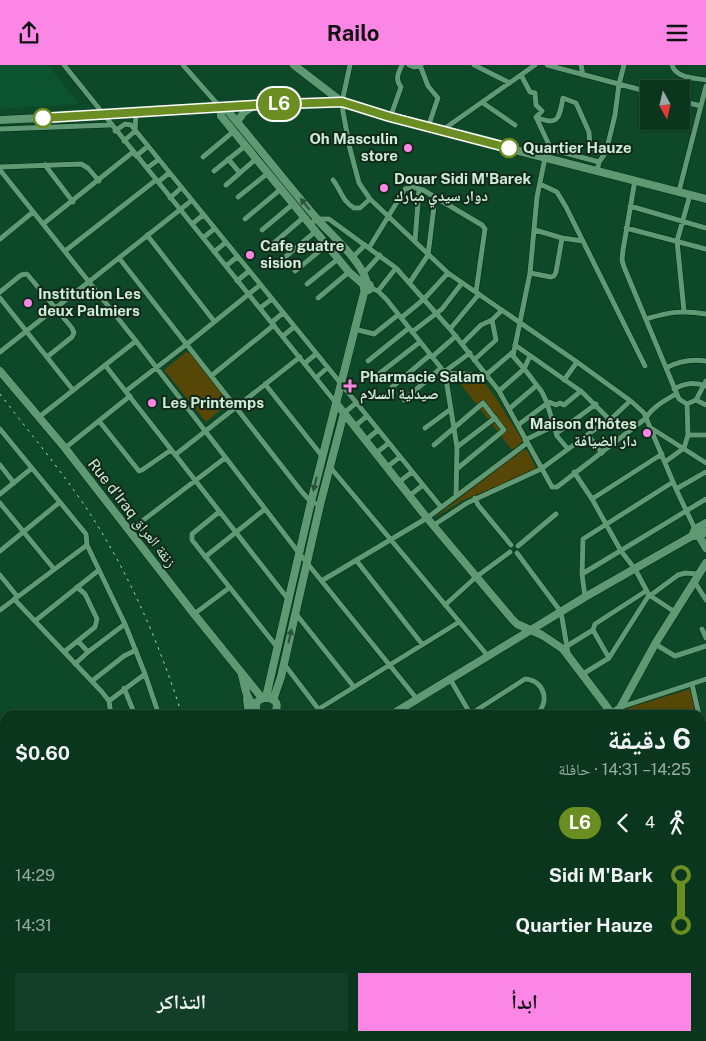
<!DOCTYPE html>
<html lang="ar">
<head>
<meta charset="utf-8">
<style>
  :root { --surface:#0a361e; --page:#133e27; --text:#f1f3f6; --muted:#99aba4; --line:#2a503c; --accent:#fb86e5 }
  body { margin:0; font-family:"Public Sans","Noto Naskh Arabic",sans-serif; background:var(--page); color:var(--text); direction:rtl; height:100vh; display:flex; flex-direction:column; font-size:19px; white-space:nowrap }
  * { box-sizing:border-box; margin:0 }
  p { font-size:16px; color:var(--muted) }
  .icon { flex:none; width:28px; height:28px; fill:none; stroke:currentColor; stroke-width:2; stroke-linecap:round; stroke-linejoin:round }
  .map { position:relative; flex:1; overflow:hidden; direction:ltr }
  .details { position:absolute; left:0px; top:645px; width:706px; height:331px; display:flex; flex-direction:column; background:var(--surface); border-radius:15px 15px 0 0; box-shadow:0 1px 4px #0004,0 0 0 1px var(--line); direction:rtl }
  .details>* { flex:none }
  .badge { padding:0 10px; border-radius:16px; font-size:18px; line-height:32px }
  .needle { width:32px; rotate:172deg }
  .tools { position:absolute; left:640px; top:15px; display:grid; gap:10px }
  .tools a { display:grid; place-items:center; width:50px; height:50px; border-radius:0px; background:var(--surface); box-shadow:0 1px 4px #0004,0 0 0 1px var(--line); font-size:25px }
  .map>.badge { position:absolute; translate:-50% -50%; box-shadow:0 0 0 2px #fff }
  .legs { display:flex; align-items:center; gap:8px; height:55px; padding:0 15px; font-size:16px }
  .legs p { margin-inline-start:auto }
  .head { display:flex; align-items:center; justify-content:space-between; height:85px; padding:0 15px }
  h1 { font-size:28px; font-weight:700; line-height:38px }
  .cta { display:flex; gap:10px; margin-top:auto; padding:10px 15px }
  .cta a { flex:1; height:58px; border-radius:0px; background:var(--accent); color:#111; font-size:20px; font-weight:700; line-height:58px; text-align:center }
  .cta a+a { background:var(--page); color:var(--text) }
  ul { padding:0 15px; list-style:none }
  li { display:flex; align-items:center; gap:18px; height:50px; font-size:19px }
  li i { display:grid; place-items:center; width:8px; height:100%; margin:0 6px; background:currentColor }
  li i::after { content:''; width:12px; height:12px; margin:-6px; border:4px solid; border-radius:50%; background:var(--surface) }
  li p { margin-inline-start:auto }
  li:first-child i { background:linear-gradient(#0000 50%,currentColor 0) }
  li:last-child i { background:linear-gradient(currentColor 50%,#0000 0) }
  header { display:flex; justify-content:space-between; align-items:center; height:65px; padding:0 15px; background:var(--accent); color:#111; font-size:22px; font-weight:700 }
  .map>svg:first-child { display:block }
</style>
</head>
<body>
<header><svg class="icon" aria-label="menu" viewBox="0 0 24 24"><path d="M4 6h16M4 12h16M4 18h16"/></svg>Railo<svg class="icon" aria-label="share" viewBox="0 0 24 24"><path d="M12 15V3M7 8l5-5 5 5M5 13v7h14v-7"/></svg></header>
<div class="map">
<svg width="706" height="976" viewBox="0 0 706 976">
  <rect width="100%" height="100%" fill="#0d4828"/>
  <path fill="#0c532f" d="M0 0H48L79 39 0 44Z"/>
  <path fill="#564707" d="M186 287 190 288 229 338 206 357 164 305Z
    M461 315 483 316 494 330 523 376 512 385 459 317Z
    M523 385H527L537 405 463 435 436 452V451Z
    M690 624 698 650H630L628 643Z
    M706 725V818H701V727Z"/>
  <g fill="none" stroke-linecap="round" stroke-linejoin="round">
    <g stroke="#002b14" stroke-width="6">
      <path id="street" d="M64 0 336 338
        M183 0 220 42
        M350 0 342 37 343 47 350 84 359 118 370 134 448 208 577 297 632 337 644 348 676 424 695 464
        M409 0 414 2 421 0
        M420 0 428 21 438 33 428 62
        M474 0 510 18
        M547 0 649 27
        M581 0 583 10
        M672 0C676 13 694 13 706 15
        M521 10 530 27 535 28 536 40 542 46 536 52 550 82 554 85 599 97
        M681 36 701 41
        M483 38 515 60
        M536 52C559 62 559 53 563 33L576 38 589 67 590 83 606 87 599 97 597 106
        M390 53 401 22C395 15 398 8 402 0
        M0 64 110 60
        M115 66 125 59 131 60 441 442
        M441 66 535 0
        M124 76 135 66 136 48
        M606 87 615 50 619 19 624 0
        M136 91 147 82
        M203 92 234 66
        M545 93 537 132 530 208 513 291 526 306 542 327 547 338 557 371 568 384
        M228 94 240 108
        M45 100 73 137
        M0 102 81 99 88 103 99 116
        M147 103 158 95
        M0 105 136 276 299 488 417 634
        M214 106 245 81
        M333 115C341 125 342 136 354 143H360L370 134
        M635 115 623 185 622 195 624 202 679 334 687 339 696 335 706 316
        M158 117 169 108
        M540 119 557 127 566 142 645 301
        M226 120 256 94
        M679 126 706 21
        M238 132 268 108
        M170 133 181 123
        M630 141 706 163
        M245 154 281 124
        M43 159 133 87
        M192 159 203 150
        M310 159 317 154H329L396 203 450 264 499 326 552 422H557L646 353C652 342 666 335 676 329
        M626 163 706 184
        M262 165 293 139
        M535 165 562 173 583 176
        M147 170 214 256
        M203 173 214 164
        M0 174 33 147
        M415 176 419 124
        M274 178 304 152
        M369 183 405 124 412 122 423 125 482 160 485 164 476 227
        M65 186 156 115
        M214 187 225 178
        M119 193 302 427 311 437 320 440
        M284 193 316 166
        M352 193 365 180
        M226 201 237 192
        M295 206 327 180
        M364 208 380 190
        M530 208 551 212 554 211 556 207 562 173
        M237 216 249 206
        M410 217 428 190 435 133
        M307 219 338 194
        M371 223 378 226 387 235 445 308 457 382 456 431
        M378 226 396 203
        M0 227 21 210 27 209 72 263 74 268 72 272 47 292
        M0 233 73 325
        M318 233 349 207
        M260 243 272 234
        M684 246 677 176 690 130
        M401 253 424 234 448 208
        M646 254C669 247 682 245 706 249
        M272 257 283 248
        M354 264 374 269 398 250
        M450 264 479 229
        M412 267 442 244 462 218
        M283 271 294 262
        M462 279 481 260 492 255 502 245
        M0 287 191 136
        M432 292 456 271
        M474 295 496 275 492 255
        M368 296 409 263
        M305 298 316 289
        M105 300 288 534
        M666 303C679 296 691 294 706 296
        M444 307 470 288
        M380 308 420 277
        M445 308 486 310 513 287
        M211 311 274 260
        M317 312 327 303
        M564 315 577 297
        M265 319 322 391
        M391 323 430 290
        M674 324C685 318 694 317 706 321
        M126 326 187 279 260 220
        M499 326 524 304 530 291
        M404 335 441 303
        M696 335 706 340
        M509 344 536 321
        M344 348 356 338
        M39 352 136 276
        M609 354H611L630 336
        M99 356 139 406 142 405 171 385
        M518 360 549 337 556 340 560 338 564 340 581 326
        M355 361 367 351
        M425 363 451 344
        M651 363 706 398
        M0 364 86 469 87 480 125 559 145 609 159 650
        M557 368 596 339
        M588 370 602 388
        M688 370H706
        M366 375 378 365
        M525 375 554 361
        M434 380 483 338 504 365 458 403
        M457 382 495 353
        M65 383 130 331
        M376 388 389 378
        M175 390 300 292
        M665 397 684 383 688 370 687 339
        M0 400 14 418
        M330 402 488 591
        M387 402 400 392
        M574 407 592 434 621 486 635 504 649 530 675 547
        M399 417 412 407
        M676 424 706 407
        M0 429 32 403
        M409 431 423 420
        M475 433 478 440 511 480
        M592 434 662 389
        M0 438 54 504
        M219 447 192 469V475L277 582
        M434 460 467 438 541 404 609 354 582 327 515 280
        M129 466 225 393
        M518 481 556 449
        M0 486 60 437
        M517 488 561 547 568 588
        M205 492 265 444
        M356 495 422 579
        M582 509 583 474 673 417
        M0 510 17 531
        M323 515 427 453 527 378
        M694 516 706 535
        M651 530 678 510 685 508 698 509
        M585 532 582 509 706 434
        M14 534 102 627 109 636 111 650
        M445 540 476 512 510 487
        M0 545 87 480
        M194 549 229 523
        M296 549 354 622
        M35 556 99 505
        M702 564 706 573
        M593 565 609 593
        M78 576 88 587
        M655 579 675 591 706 581
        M567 581 593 565 595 559 646 526
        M64 587 95 562 97 554 85 529 77 522
        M75 599 88 587 125 559
        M284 599 323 650
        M581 610 609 593 649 530
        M450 614 471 650
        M92 616 124 591 136 585
        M692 619 699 650
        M124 623 135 650
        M109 636 145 609
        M621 642 706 614
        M309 650 459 557
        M469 650 525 614C545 615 551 639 535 650
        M701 659 706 678
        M0 682 5 686
        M3 812 5 820
        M701 868 706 867
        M0 908 5 902
        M407 971 408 976
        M444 971 445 976
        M498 971 499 976
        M563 971 572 976
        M95 976 98 971
        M269 976 270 971
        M307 976V971
        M350 976 351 971"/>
    </g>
    <g stroke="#002b14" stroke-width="9">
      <path id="secondary" d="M294 0 342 37
        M220 42 228 46 237 57C264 89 290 123 318 155 333 172 362 196 367 218
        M220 42 221 51 349 207 364 220
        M0 55 103 50 256 40 342 37 390 53 706 134
        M237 57 244 47 254 41
        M363.5 222a3.5 3.5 0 1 1 7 0a3.5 3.5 0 1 1-7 0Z
        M0 306 65 383 194 549 262 633
        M336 338 427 453 512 554 517 559 542 570 563 584 613 650
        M695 464 706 483
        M693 469 695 464 706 458
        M242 610C245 622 246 635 256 642
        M266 632 311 437 365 224
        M247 634 249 650
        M273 635 281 612 320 440 344 348
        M612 649 620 643 655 579 706 498
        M259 650C243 628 290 627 273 650
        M391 650 585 532 692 471H699L706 467
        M0 795H5
        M0 801H5
        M701 937 706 949
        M572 971 581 976
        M595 971 604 976
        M223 976 224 971"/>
    </g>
    <use href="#street" stroke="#629975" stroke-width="5"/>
    <use href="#secondary" stroke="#5e9973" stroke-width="8"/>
    <path stroke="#b9d9c4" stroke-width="1" stroke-dasharray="2.5 5" stroke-linecap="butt" d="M0 329C29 367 60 404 87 444 129 508 159 577 182 650
      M199 976 200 971"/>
  </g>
  <defs><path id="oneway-solid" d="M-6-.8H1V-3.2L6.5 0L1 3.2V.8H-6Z" transform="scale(1.25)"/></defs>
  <g fill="#2d5039">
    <use href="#oneway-solid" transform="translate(305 139) rotate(-129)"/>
    <use href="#oneway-solid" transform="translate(315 419) rotate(104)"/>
    <use href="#oneway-solid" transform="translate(290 571) rotate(-77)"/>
  </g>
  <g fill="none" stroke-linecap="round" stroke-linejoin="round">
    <g stroke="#fff" stroke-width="11">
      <path id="line-1" d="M43 53 256 40 342 37 390 52 509 83"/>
    </g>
    <use href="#line-1" stroke="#6b8e23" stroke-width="8"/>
  </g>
  <g fill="#fff" stroke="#6b8e23" stroke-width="2.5">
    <circle cx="43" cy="53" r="9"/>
    <circle cx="509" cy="83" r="9"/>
  </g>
  <g fill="#fb86e5" stroke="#12281a" stroke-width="2">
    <circle cx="408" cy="83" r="5"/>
    <circle cx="384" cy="123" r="5"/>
    <circle cx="250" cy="190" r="5"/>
    <circle cx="28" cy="238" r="5"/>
    <path d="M347.5 313.5h5v5h5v5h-5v5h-5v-5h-5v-5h5z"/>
    <circle cx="152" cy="338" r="5"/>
    <circle cx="647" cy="368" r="5"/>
  </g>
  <g text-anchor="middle" stroke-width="4" stroke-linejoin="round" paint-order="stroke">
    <g font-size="15" font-weight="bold" fill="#cfecd8" stroke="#12281a" text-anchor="start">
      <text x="398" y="79" text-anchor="end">Oh Masculin<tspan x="398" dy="17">store</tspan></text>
      <text x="394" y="119">Douar Sidi M'Barek<tspan x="394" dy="17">دوار سيدي مبارك</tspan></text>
      <text x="260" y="186">Cafe guatre<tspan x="260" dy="17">sision</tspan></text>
      <text x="38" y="234">Institution Les<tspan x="38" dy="17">deux Palmiers</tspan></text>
      <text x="360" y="317">Pharmacie Salam<tspan x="360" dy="17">صيدلية السلام</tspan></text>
      <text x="162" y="343">Les Printemps</text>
      <text x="637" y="364" text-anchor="end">Maison d'hôtes<tspan x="637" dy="17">دار الضيافة</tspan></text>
    </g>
    <g font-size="15" font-weight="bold" fill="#cfecd8" stroke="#12281a" text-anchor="start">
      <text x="523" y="88">Quartier Hauze</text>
    </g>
    <g font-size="15" fill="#cfecd8" stroke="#12281a">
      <text transform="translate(132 448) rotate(52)" y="5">Rue d'Iraq زنقة العراق</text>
    </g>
  </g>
</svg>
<div class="tools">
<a><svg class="needle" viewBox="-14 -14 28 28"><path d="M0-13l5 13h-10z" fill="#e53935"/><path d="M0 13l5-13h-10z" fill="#99aba4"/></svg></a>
</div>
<b class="badge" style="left:279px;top:39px;background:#6b8e23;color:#fff">L6</b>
<section class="details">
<div class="head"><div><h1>6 دقيقة</h1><p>14:25 – 14:31 · حافلة</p></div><b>$0.60</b></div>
<div class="legs"><svg class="icon" aria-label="walk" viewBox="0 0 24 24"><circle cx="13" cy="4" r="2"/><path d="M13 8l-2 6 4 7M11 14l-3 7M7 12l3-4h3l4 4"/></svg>4<svg class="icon" aria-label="back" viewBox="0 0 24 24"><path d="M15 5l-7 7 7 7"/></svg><b class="badge" style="background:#6b8e23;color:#fff">L6</b></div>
<ul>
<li><i style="color:#6b8e23"></i><b>Sidi M'Bark</b><p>14:29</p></li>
<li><i style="color:#6b8e23"></i><b>Quartier Hauze</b><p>14:31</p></li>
</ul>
<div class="cta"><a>ابدأ</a><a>التذاكر</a></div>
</section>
</div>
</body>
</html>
